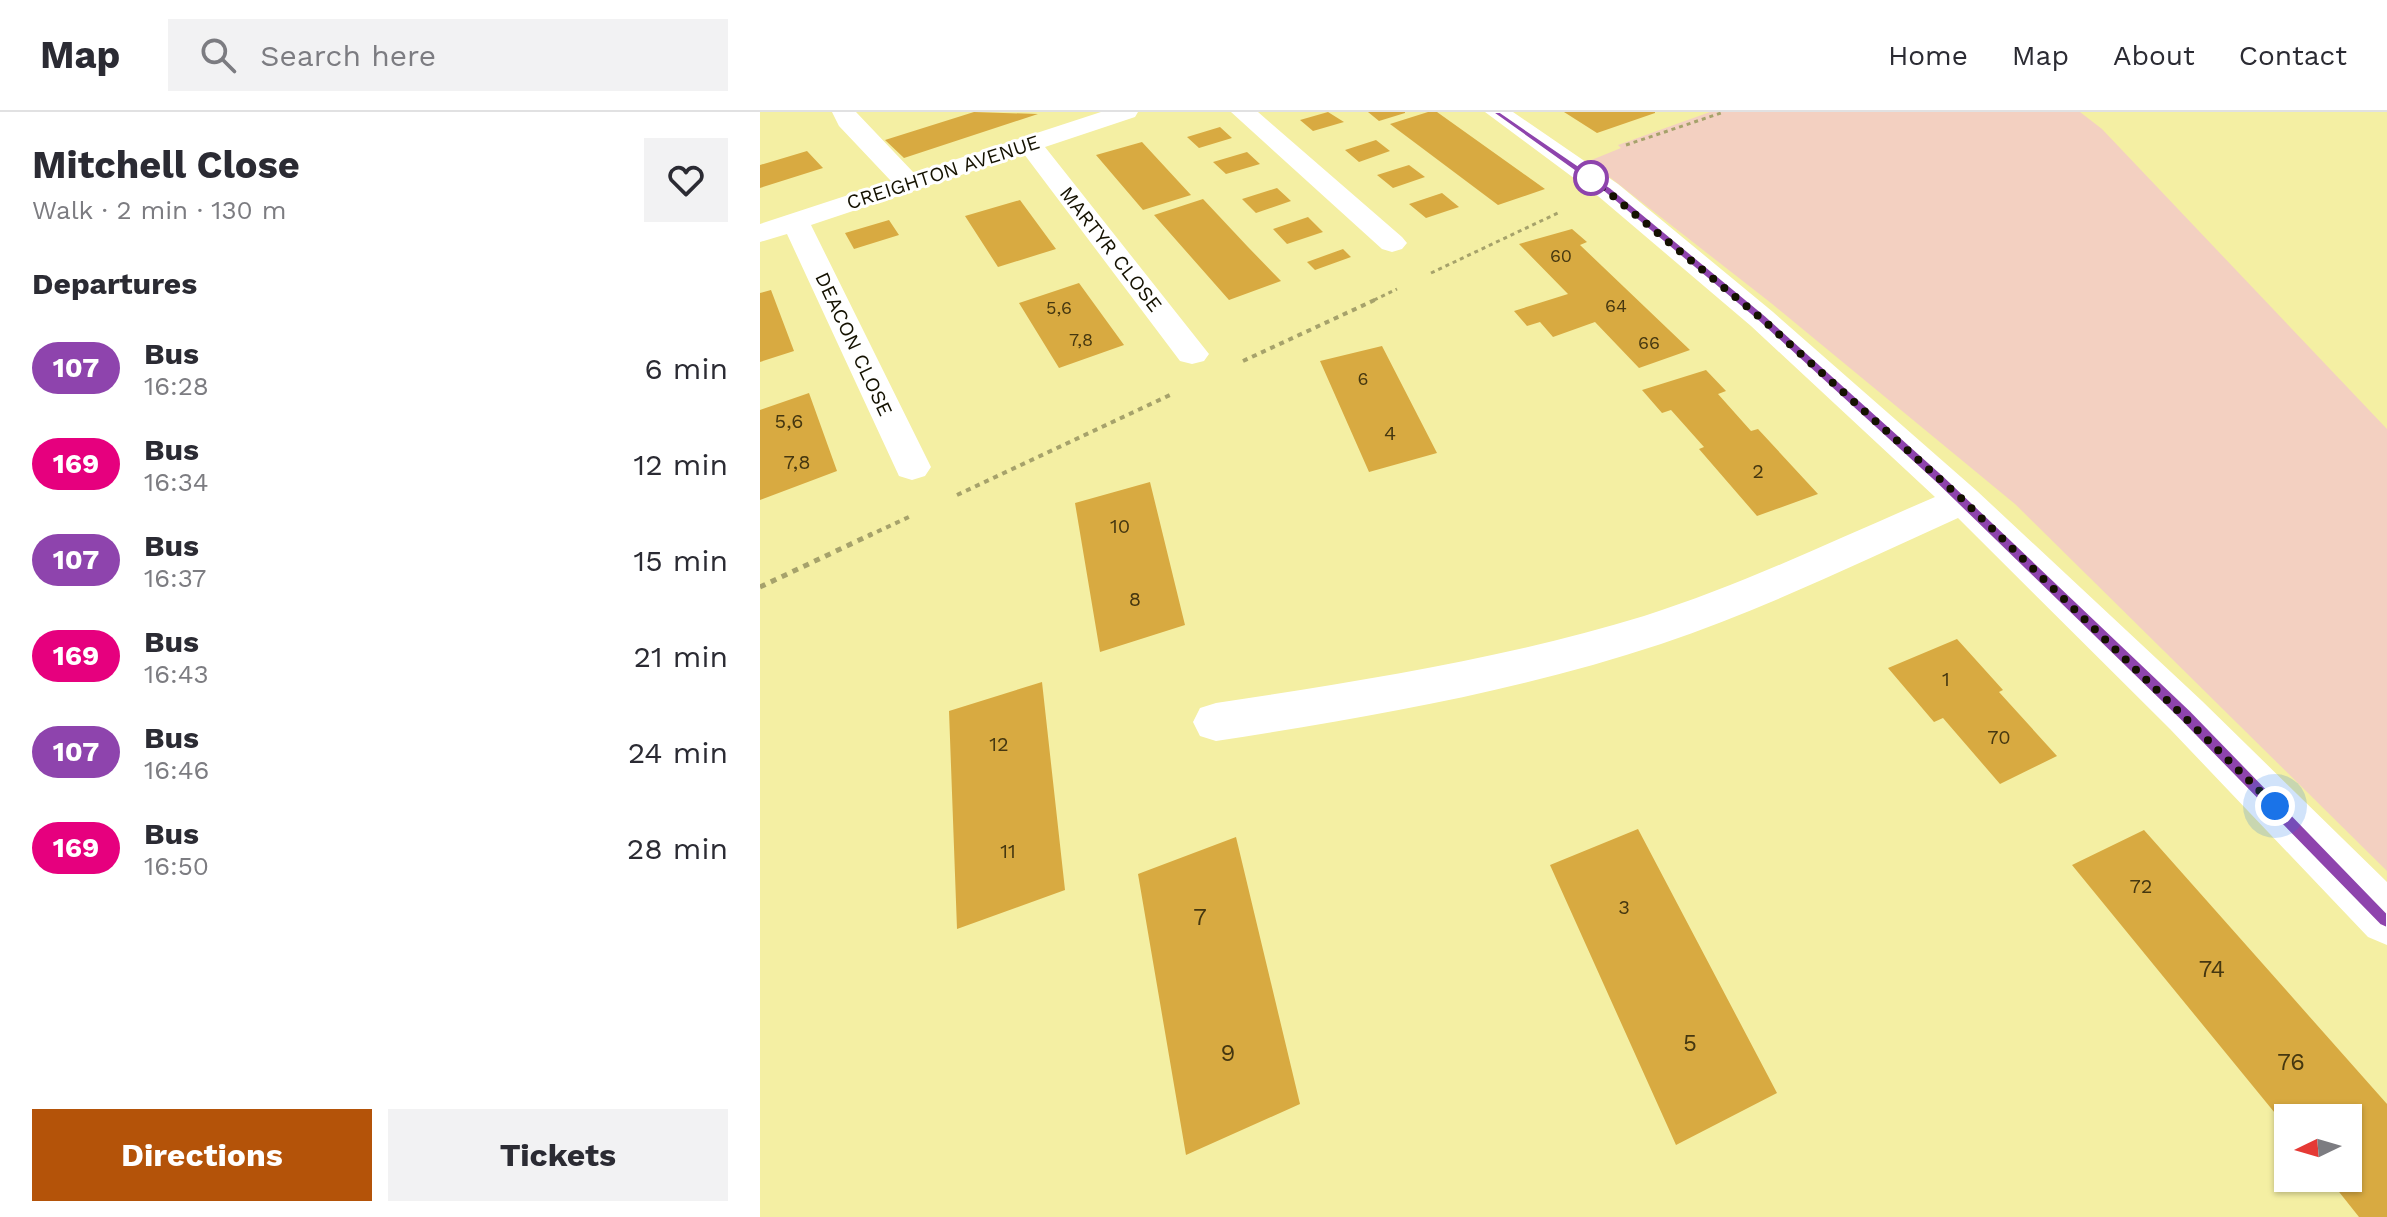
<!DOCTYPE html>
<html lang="en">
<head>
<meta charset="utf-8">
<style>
  :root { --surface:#fff; --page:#f2f2f3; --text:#2b2b33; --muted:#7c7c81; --line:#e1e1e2; --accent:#b45309 }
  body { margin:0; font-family:"Work Sans",sans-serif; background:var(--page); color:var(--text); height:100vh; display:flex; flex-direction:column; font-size:30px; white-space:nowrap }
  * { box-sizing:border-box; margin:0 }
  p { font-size:26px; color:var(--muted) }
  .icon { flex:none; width:44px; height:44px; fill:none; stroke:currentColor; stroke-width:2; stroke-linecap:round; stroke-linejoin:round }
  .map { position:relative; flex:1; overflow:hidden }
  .panel { display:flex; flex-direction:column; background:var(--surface); width:760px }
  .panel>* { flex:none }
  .badge { padding:0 16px; border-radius:26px; font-size:28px; line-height:52px }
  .needle { width:52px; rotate:265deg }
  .controls { position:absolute; left:1514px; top:992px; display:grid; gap:16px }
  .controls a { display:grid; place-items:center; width:88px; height:88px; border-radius:0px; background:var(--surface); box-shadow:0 2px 6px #0004; font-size:40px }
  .you { position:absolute; width:40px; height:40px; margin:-20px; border:6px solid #fff; border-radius:50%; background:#1a73e8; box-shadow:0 0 0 12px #1a73e833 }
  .map>.badge { position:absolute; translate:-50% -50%; box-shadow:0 0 0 4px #fff }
  h2 { padding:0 32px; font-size:30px; line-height:72px }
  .round { display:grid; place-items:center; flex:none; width:84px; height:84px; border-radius:0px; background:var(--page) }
  .summary { display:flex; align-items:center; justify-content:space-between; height:136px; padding:0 32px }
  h1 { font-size:38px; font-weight:700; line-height:60px }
  .action { display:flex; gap:16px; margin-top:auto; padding:16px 32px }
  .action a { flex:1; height:92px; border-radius:0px; background:var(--accent); color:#fff; font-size:32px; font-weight:700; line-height:92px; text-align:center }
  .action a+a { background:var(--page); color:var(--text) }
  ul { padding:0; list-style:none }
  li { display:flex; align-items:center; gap:24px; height:96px; padding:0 32px }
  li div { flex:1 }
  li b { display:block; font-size:30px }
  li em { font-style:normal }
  li .badge { min-width:88px; font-weight:700; text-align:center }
  header { display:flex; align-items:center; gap:48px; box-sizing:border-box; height:112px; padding:0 40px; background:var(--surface); border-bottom:2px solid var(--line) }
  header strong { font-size:38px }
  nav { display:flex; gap:44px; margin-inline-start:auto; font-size:28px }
  .search { width:560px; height:72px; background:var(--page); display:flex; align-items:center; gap:20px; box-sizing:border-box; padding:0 28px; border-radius:0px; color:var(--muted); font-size:30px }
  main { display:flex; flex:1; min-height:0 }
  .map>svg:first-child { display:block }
</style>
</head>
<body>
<header>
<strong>Map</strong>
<div class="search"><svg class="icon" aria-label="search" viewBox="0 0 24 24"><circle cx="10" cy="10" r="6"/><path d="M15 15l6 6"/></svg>Search here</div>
<nav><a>Home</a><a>Map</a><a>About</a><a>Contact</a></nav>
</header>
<main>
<section class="panel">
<div class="summary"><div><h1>Mitchell Close</h1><p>Walk · 2 min · 130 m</p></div><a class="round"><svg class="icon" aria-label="heart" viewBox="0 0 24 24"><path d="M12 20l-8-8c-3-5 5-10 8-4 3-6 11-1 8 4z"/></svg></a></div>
<h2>Departures</h2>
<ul>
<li><span class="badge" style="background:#8e44ad;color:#fff">107</span><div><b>Bus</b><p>16:28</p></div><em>6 min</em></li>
<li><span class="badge" style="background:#e6007e;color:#fff">169</span><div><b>Bus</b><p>16:34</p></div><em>12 min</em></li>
<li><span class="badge" style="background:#8e44ad;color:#fff">107</span><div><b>Bus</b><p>16:37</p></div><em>15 min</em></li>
<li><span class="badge" style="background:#e6007e;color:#fff">169</span><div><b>Bus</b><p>16:43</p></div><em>21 min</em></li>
<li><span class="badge" style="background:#8e44ad;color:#fff">107</span><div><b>Bus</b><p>16:46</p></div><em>24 min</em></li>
<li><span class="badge" style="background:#e6007e;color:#fff">169</span><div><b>Bus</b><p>16:50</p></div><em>28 min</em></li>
</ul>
<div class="action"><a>Directions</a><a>Tickets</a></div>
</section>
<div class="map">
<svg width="1627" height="1105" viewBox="0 0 1627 1105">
  <rect width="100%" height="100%" fill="#f4efa3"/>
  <path fill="#f3d0c1" d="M950 0H1320L1342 17 1627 317V759L1255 392 1011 191 829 49 861 36 858 33Z"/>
  <path fill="#d8aa41" d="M214 0 278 2 144 46 125 28Z
    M568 0 584 10 553 19 540 8Z
    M608 0H645V1L619 9Z
    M668 0H677L785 77 738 93 630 12Z
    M804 0H895V1L837 21Z
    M460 15 472 26 439 36 427 25Z
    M616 28 630 39 599 50 585 38Z
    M382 30 418 69 431 83 383 98 336 43Z
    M47 39 63 56 0 76V53Z
    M487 40 500 52 466 62 453 50Z
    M649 53 665 65 633 76 617 63Z
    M517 76 531 89 496 101 482 87Z
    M682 81 699 95 666 106 649 92Z
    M443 87 488 135 521 169 469 188 394 103Z
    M260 88 296 137 238 155 205 104Z
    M548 105 563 120 527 132 513 117Z
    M129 108 139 123 94 137 85 121Z
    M812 117 827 130 820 133 930 238 879 256 835 210 793 225 780 210 767 214 754 199 808 182 759 132Z
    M583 137 591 145 555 158 547 150Z
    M319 171 364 233 299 256 259 191Z
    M11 178 34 239 0 250V181Z
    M622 234 677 341 609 360 560 249Z
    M946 258 966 279 958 282 991 319 998 317 1058 382 997 404 939 337 944 335 911 298 902 301 882 278Z
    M49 281 77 359 0 388V298Z
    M390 370 425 513 340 540 315 391Z
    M1197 527 1243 578 1239 580 1297 644 1240 672 1183 606 1174 610 1128 556Z
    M282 570 305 778 197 817 189 599Z
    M878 717 1017 981 916 1033 790 753Z
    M1384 718 1627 992V1105H1599L1568 1066H1588V1006H1528V1017L1312 753Z
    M476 725 540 992 426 1043 378 762Z"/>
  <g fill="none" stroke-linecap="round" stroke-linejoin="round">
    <path stroke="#a6a26b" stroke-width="3" stroke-dasharray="4 4" stroke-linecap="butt" d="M866 33 964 0
      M671 161 800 100
      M614 188 637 177"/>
    <path stroke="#a6a26b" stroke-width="4" stroke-dasharray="5 5" stroke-linecap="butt" d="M483 249 619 186
      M197 383 412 282
      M108 424 151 404"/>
    <path stroke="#a6a26b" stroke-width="5" stroke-dasharray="6 6" stroke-linecap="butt" d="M0 475 112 422"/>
    <path fill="#fff" fill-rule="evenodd" d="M72 0H96L154 61 341 0H378L375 5 285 35 449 242 444 249 432 252 420 249 264 42 51 113 171 355 165 364 152 368 139 364 27 122 0 130V112L131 69 79 14Z
      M471 0H498L642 125 647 131 642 137 632 140 622 137Z
      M725 0H753L858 72 1013 200 1217 379 1442 589 1627 770V833L1608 825 1410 617 1198 406C1100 450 1003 498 901 532 756 580 606 606 456 629L440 624 433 610 440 596 456 591C600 569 744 547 884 504 984 472 1079 426 1175 385L991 214 838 84Z"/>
  </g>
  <path fill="#8e44ad" stroke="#fff" stroke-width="2" d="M732 0H740L851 76 1006 204 1185 365 1431 599 1627 801V816L1620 813 1420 608 1176 371 998 209 844 80Z"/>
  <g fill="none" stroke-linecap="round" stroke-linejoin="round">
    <path stroke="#141100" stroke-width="8" stroke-dasharray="0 14.4" d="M831 66 1002 207 1203 388 1515 694"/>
  </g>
  <circle fill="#fff" stroke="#8e44ad" stroke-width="4" cx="831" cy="66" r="16"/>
  <g text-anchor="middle" stroke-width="6" stroke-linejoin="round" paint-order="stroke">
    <g font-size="18" fill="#453710">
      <text x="801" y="150">60</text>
      <text x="856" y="200">64</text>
      <text x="299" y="202">5,6</text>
      <text x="321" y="234">7,8</text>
      <text x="889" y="237">66</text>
      <text x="603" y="273">6</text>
    </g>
    <g font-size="20" fill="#141100" stroke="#fff">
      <text transform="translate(183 60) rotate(-18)" y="7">CREIGHTON AVENUE</text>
      <text transform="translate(351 137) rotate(52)" y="7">MARTYR CLOSE</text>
      <text transform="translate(94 232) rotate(65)" y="7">DEACON CLOSE</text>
    </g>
    <g font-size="20" fill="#453710">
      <text x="29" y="316">5,6</text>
      <text x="630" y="328">4</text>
      <text x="37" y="357">7,8</text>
      <text x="998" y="366">2</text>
      <text x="360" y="421">10</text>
      <text x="375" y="494">8</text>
      <text x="1186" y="574">1</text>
      <text x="1239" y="632">70</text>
      <text x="239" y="639">12</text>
      <text x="248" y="746">11</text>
      <text x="1381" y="781">72</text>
      <text x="864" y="802">3</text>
    </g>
    <g font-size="24" fill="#453710">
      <text x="440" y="813">7</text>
      <text x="1452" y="865">74</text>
      <text x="930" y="939">5</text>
      <text x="468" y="949">9</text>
      <text x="1531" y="958">76</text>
    </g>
  </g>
</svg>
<div class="controls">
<a><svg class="needle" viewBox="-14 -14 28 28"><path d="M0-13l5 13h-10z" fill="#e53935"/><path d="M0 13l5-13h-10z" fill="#7c7c81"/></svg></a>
</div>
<div class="you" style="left:1515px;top:694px"></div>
</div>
</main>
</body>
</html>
